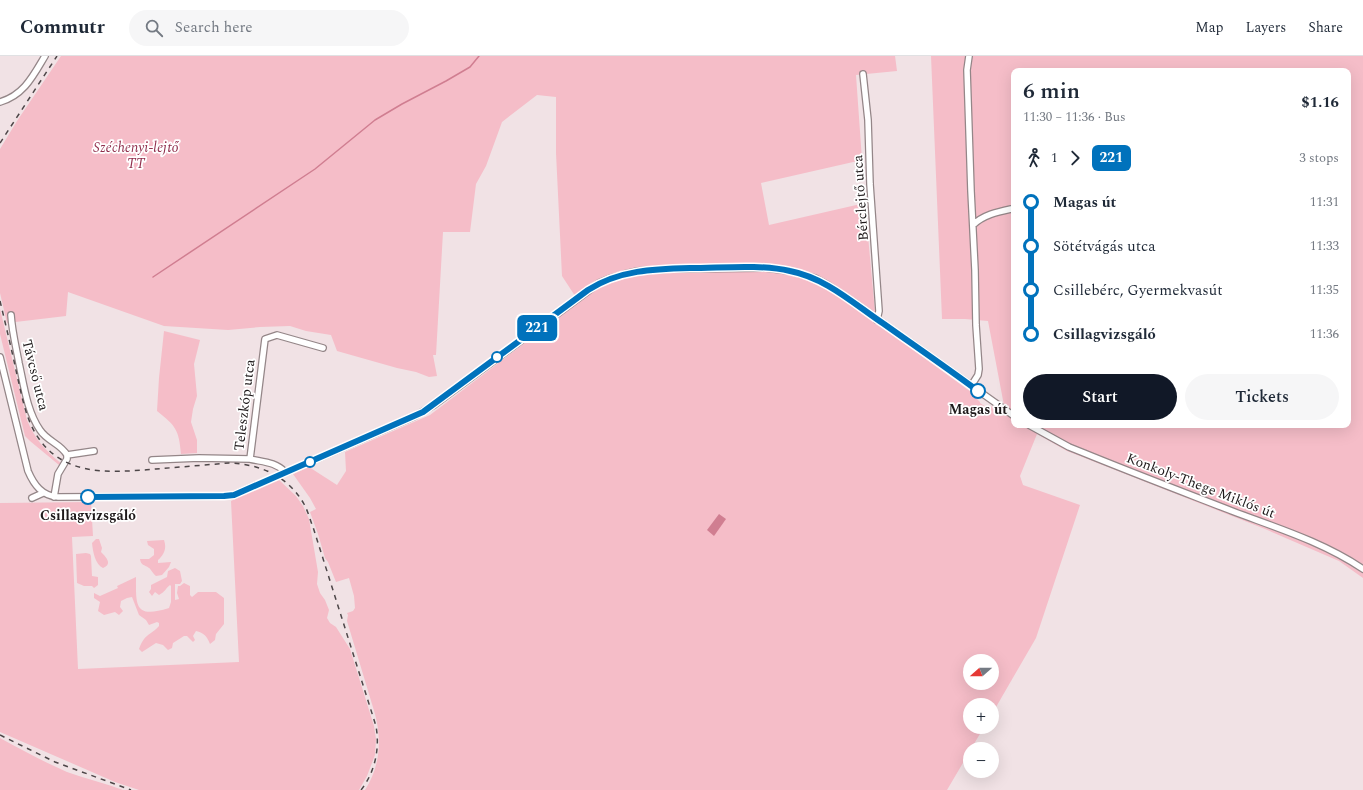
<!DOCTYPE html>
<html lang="en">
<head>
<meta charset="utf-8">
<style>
  :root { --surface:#fff; --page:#f6f6f7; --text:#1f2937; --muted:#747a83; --line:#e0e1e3; --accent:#111827 }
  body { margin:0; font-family:Spectral,serif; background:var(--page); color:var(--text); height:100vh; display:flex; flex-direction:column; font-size:15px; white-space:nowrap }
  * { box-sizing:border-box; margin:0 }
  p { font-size:13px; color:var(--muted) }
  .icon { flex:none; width:22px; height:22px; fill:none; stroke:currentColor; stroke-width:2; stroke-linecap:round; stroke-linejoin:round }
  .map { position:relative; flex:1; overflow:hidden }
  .details { position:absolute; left:1011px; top:12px; width:340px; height:360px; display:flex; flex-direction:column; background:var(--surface); border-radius:8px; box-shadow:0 4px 16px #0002 }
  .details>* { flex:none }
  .badge { padding:0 8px; border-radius:6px; font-size:14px; line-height:26px }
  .needle { width:26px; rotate:249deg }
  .tools { position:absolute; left:963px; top:598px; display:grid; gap:8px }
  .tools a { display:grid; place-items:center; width:36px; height:36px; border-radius:50%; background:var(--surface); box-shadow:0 4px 16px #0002; font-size:20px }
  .map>.badge { position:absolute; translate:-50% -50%; box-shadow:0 0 0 2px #fff }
  .legs { display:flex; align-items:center; gap:6px; height:44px; padding:0 12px; font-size:13px }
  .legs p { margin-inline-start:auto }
  .overview { display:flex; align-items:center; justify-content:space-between; height:68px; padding:0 12px }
  h1 { font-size:22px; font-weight:600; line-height:30px }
  .primary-button { display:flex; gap:8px; margin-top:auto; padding:8px 12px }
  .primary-button a { flex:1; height:46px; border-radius:24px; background:var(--accent); color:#fff; font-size:16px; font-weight:600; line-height:46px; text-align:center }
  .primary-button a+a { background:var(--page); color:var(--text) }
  ul { padding:0 12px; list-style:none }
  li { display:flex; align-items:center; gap:14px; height:44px; font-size:15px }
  li i { display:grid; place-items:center; width:6px; height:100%; margin:0 5px; background:currentColor }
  li i::after { content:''; width:10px; height:10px; margin:-5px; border:3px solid; border-radius:50%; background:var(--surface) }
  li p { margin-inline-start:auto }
  li:first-child i { background:linear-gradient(#0000 50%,currentColor 0) }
  li:last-child i { background:linear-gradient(currentColor 50%,#0000 0) }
  header { display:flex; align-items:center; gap:24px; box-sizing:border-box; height:56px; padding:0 20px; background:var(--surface); border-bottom:1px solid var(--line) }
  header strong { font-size:19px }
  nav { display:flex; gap:22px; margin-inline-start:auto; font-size:14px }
  .search { width:280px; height:36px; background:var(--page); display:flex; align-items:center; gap:10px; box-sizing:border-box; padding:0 14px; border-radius:22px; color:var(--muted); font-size:15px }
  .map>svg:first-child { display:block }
</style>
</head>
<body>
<header>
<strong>Commutr</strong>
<div class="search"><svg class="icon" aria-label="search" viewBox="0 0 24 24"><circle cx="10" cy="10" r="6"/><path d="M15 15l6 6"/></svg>Search here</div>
<nav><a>Map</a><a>Layers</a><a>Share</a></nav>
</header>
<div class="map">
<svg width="1363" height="734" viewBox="0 0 1363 734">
  <rect width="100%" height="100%" fill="#f1e2e5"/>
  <path fill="#f5bdc8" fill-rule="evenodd" d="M61 0H895L897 15 856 19 862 104 761 127 769 169 865 147 876 267 978 341 977 343 980 346V347L989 353 992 350 1006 360 988 265 965 263H942L931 0H1363V522L1339 505 1265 473 1067 395 1037 378 1020 420 1023 429 1080 449 1036 582 992 658V649H970V671H984L971 693H970V695L947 734H365C380 711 382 684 375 658L347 565 348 559 347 557 353 555 355 552 354 540 349 522 336 526 328 506 325 502 318 478 310 456 316 453 310 442 293 418 309 411 337 429 346 415 345 396 430 359 579 246 562 220 556 97V41L537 39 502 66 486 110 476 128 470 176H443L436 299H433L437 320 429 321 416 316 397 312 337 295 331 279 306 275 290 270 260 271 228 274 164 270 68 236 66 260 7 267 0 237V93L17 65ZM1014 15H1348V369H1014ZM970 605H992V627H970Z
    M0 253 27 364C34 381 45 395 61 407L59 409 30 385 25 380 0 278Z
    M164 275 200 284 194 308 197 340 193 353 191 366 197 384V397L181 398C179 374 176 370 157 355L159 322Z
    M278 423 296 440 303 450 309 463 318 516 317 528 320 537 325 544 329 554 327 562 330 567 336 571 350 593 374 670 376 683 375 699 367 720 359 734H139L115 726 0 676V447L91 446 93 480 72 481 78 613 239 606 231 445Z
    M96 483H99L102 492 101 496C106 501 113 508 103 512 95 508 93 496 92 487Z
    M164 484C167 492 164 499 158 504V507L171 506 169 511 162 519 156 520C153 518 151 513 149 512 144 508 141 510 140 503H149L154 499V493L148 489 147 485Z
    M86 497 90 498 91 500 92 520 98 521V529L94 532 92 530H84L77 527 76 498Z
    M175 512 180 515 182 525 180 528H175V544L179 543 177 537 178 530H180L184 527 190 530V539L192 541 198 536H216L224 542V568L216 578 215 584 210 588C207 580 204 577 196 575L193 580 195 584 193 586 187 580H184L173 587 172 592 168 594 163 589 156 587 142 596 139 593C145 577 150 580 159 570V567L157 566 149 569 146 564 139 559 132 541 127 542 121 545 120 551 123 555 119 559 115 556 104 559 98 555 100 546 94 542V537L100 540 118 532 117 530 136 521C136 549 134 563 169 552L171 546V530L170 529C165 533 165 536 159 539L155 536 152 540 149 536 151 533V529L167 521 168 515Z
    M0 682C22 694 44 706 67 716 86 723 105 727 123 734H0Z"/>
  <path fill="#d07e91" d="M719 458 726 463 714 480 707 474Z"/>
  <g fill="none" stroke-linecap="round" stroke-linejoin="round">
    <path stroke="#d07e91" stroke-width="1.5" d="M153 221 315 113 375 64 402 48 446 25 470 11 479 0"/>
    <g stroke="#948688" stroke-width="8">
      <path id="minor" d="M969 0 967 14 971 135 975 214 976 269 979 313 978 319 971 330
        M863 18 868 64 870 128 879 255 877 264
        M0 46C24 39 33 20 45 0
        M973 169C983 159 997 156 1011 153
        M11 259C12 275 16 291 19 307 24 330 27 355 40 374 47 385 61 388 67 399V403L58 418 54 441
        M0 301 28 415C34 429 42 440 58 441L224 440 234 439 415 360 434 349 599 227 611 222 625 218 638 215 669 213 766 212 790 215 815 222 828 229 855 247 1014 360
        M1029 369 1069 391 1084 397C1133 417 1183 436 1232 455 1277 472 1323 486 1363 513
        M67 399 94 395
        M152 404 199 402 250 403
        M285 416C276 406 263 406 250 403L265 283 277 279 323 292
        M32 442 43 437"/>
    </g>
    <use href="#minor" stroke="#fff" stroke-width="5.5"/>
    <path stroke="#4d4648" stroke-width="1.5" stroke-dasharray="5 5" stroke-linecap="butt" d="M0 87 57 0
      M0 245C6 270 12 295 17 319 21 336 24 353 31 369 56 422 107 417 156 413 180 411 205 409 229 407 260 408 288 420 304 448 308 455 310 464 313 471L376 670C380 693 375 716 361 734
      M0 679 55 706 131 734"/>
  </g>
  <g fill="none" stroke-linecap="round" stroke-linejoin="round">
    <g stroke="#fff" stroke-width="9">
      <path id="line-1" d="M88 441 224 440 234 439 423 356 588 234C619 214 654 213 690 212 722 212 759 208 790 215 826 222 854 248 884 268 915 290 947 312 978 335"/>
    </g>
    <use href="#line-1" stroke="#0072bc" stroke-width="6"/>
  </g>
  <g fill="#fff" stroke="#0072bc" stroke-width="2">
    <circle cx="497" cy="301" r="5"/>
    <circle cx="978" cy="335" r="7"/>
    <circle cx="310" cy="406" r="5"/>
    <circle cx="88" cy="441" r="7"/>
  </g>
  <g text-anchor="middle" stroke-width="3.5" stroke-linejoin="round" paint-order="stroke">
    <g font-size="14" font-style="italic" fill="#902f4d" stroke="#fff">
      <text x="136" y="96">Széchenyi-lejtő<tspan x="136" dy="16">TT</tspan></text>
    </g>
    <g font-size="14" fill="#1e191a" stroke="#fff">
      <text transform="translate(860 142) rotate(-94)" y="5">Bérclejtő utca</text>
      <text transform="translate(36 319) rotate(76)" y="5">Távcső utca</text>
      <text transform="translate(244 349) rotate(-83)" y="5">Teleszkóp utca</text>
      <text transform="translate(1201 429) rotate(21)" y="5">Konkoly-Thege Miklós út</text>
    </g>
    <g font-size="14" font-weight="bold" fill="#1e191a" stroke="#fff">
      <text x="978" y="358">Magas út</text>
      <text x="88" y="464">Csillagvizsgáló</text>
    </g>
  </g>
</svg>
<div class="tools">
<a><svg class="needle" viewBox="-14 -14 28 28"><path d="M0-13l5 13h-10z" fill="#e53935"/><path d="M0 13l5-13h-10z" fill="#747a83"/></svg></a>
<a>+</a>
<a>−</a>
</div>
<b class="badge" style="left:537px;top:272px;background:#0072bc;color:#fff">221</b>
<section class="details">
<div class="overview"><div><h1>6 min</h1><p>11:30 – 11:36 · Bus</p></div><b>$1.16</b></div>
<div class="legs"><svg class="icon" aria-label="walk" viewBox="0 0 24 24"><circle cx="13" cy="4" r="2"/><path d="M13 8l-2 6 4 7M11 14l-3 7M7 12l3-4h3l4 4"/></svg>1<svg class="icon" aria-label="forward" viewBox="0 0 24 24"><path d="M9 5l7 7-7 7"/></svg><b class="badge" style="background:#0072bc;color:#fff">221</b><p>3 stops</p></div>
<ul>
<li><i style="color:#0072bc"></i><b>Magas út</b><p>11:31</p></li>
<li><i style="color:#0072bc"></i><span>Sötétvágás utca</span><p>11:33</p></li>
<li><i style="color:#0072bc"></i><span>Csillebérc, Gyermekvasút</span><p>11:35</p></li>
<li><i style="color:#0072bc"></i><b>Csillagvizsgáló</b><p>11:36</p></li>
</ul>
<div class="primary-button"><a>Start</a><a>Tickets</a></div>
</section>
</div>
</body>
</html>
